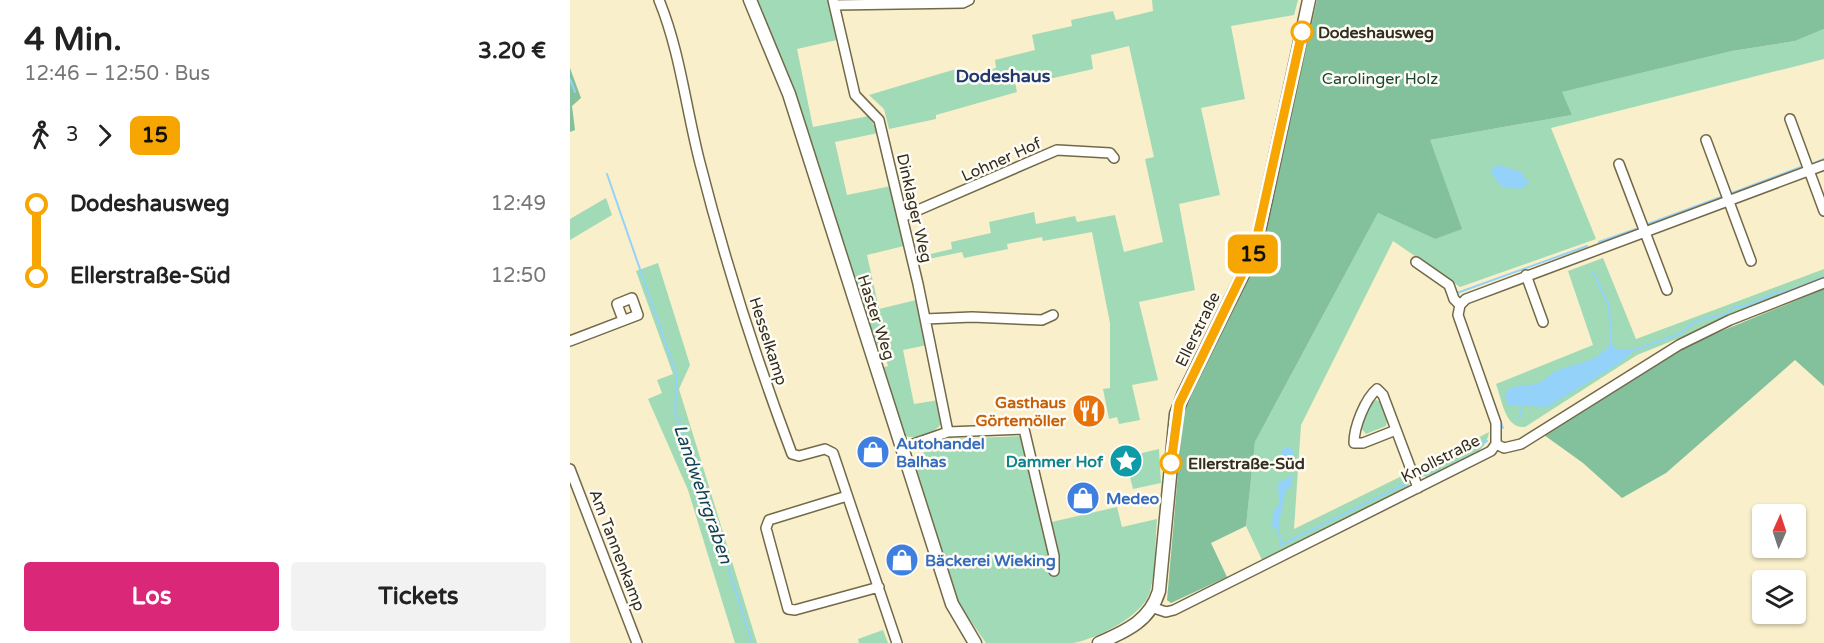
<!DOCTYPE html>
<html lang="de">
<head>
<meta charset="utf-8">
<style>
  :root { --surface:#fff; --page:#f2f2f2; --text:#222; --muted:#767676; --accent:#db2777 }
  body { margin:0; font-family:"Varela Round",sans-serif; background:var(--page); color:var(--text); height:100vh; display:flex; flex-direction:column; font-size:22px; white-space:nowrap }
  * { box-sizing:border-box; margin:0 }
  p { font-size:20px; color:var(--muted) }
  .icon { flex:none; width:33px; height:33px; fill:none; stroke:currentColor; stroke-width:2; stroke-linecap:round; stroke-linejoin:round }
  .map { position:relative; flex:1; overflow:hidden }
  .drawer { display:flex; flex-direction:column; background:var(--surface); width:570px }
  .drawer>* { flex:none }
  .badge { padding:0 12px; border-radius:9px; font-size:21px; line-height:39px }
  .needle { width:39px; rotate:3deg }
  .buttons { position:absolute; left:1182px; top:504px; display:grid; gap:12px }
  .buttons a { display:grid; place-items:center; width:54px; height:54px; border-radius:6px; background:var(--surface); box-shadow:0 2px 4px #0004; font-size:30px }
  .map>.badge { position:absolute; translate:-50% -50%; box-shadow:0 0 0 3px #fff }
  .legs { display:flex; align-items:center; gap:9px; height:66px; padding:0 24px; font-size:20px }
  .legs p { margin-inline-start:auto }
  .head { display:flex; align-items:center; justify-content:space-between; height:102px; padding:0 24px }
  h1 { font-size:33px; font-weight:700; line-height:45px }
  .button { display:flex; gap:12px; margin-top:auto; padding:12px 24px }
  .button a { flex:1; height:69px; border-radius:6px; background:var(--accent); color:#fff; font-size:24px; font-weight:700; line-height:69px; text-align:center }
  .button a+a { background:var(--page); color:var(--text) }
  ul { padding:0 24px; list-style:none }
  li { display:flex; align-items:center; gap:21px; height:72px; font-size:22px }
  li i { display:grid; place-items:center; width:9px; height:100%; margin:0 8px; background:currentColor }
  li i::after { content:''; width:15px; height:15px; margin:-8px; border:4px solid; border-radius:50%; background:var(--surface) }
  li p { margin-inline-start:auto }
  li:first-child i { background:linear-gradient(#0000 50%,currentColor 0) }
  li:last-child i { background:linear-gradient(currentColor 50%,#0000 0) }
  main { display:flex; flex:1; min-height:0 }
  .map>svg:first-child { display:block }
</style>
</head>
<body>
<main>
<section class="drawer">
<div class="head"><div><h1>4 Min.</h1><p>12:46 – 12:50 · Bus</p></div><b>3.20 €</b></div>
<div class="legs"><svg class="icon" aria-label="walk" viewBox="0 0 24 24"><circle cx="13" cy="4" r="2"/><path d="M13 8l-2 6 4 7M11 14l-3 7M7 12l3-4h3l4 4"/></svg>3<svg class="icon" aria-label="forward" viewBox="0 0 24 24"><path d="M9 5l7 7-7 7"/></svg><b class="badge" style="background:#f7a500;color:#111">15</b></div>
<ul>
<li><i style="color:#f7a500"></i><b>Dodeshausweg</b><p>12:49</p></li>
<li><i style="color:#f7a500"></i><b>Ellerstraße-Süd</b><p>12:50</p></li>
</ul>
<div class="button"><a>Los</a><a>Tickets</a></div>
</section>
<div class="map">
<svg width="1254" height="643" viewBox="0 0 1254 643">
  <rect width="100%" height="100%" fill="#f9efca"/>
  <path fill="#a0dab7" d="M185 0H258L267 40 227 49 243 127 299 116 308 133 265 142 277 195 321 186 334 246 297 255 309 309 346 300 357 345 333 350 344 404 369 400 373 421C365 434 348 441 333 435L311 368 318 366 312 346 305 348 223 93Z
    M582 0H728L724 15 661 26 675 99 631 108 650 195 609 204 625 290 569 302 588 380 562 385 570 420 549 424 547 417 539 419 533 389 540 388V323L522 232 473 241 472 237 437 244 438 249 394 258 392 252 349 261 348 257 382 249 381 242 421 233 419 222 464 212 466 224 505 216 507 222 545 215 554 252 593 242 575 159 584 157 559 46 521 55 523 69 479 79 476 70 444 78 447 92 366 115V119L319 129 314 109 299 95 386 69 389 77 426 68 425 60 465 50 462 35 502 26 501 20 543 11 546 20 583 11Z
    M1254 29V59L981 128 1026 239 890 287 823 241 731 425 724 529 838 473 840 480 838 488 692 560 676 526 685 442 808 213 865 239 860 140 1002 115 991 92 1162 51 1225 41Z
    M36 198 42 215 0 240V219Z
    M1033 258 1066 339 1254 269V280L1067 355 955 427C935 429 932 400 926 384L1023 345 998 271Z
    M88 263 120 365 109 389 187 643H165L118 490 78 399 92 393 87 380 103 374 66 271Z
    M806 400 811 402 817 420 816 426 796 434 791 428 801 403Z
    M919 432C916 458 879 467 858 478L852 475 848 469Z
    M453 436 473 524 547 507 552 527 587 519C585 542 586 569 580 592 573 616 526 639 503 643 475 643 444 643 416 643L387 601 341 460 377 439Z
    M589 449 591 483 563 489 555 457Z
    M313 630 318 643H289L288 639Z"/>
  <path fill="#82c19c" d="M747 0H1254V29L1225 41 1162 51 992 92 1002 115 860 140 892 229 865 239 808 213 685 442 676 526 641 543 657 577 601 603 597 600 613 416 619 398 692 243Z
    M0 68 11 98 2 106 5 130 0 132Z
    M1254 289V386L1225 360 1096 473 1052 498 1013 463 974 435 1108 349Z"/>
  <path fill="#95d2fa" d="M929 165 951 172 959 183 951 189 932 187 921 173 923 167Z
    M1041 343 1047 349 1064 350 1050 363 977 407 938 405 935 396 937 390C947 385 954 386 965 384 972 383 978 376 984 372 1005 362 1025 365 1041 343Z
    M716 448H722L725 463 723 465 711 455 712 450Z
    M721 476 723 477 721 487 716 490 708 527 702 529 703 512 709 504 708 483Z"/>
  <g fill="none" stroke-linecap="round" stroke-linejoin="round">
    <path stroke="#95d2fa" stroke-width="2" d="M0 79 5 92
      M1244 163 1254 159
      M37 174 107 376 105 412 131 481 182 643
      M1162 193 1231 167
      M1078 224 1151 197
      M1029 242 1066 229
      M1023 272 1039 306 1041 343
      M887 293 1017 246
      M1064 350 1110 334 1126 321 1157 314 1165 307 1176 306 1207 292 1219 291 1254 277
      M919 389 933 428
      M949 418 953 405
      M852 476 917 441
      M708 527 711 545 837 483"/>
    <g stroke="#726948" stroke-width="12">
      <path id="minor" d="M89 0C110 51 116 109 130 163 155 261 186 359 222 454L229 456 255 449 263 453 327 643
        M263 0 285 95 309 120 348 284 378 432
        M265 5 393 3 399 0
        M1220 119 1254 211
        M1136 140 1181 261
        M1049 164 1097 290
        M332 217 487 150 540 153 544 158
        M846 262 879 285 884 299 890 305
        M956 275 973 322
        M355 319 402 317 472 320 483 315
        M0 341 68 315 62 298 47 304 53 320
        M826 430 793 443H784C784 427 795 399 807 389L813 395 848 488
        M926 444 934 448 951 444 1109 345 1160 320 1254 283
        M332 448 378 432 454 429 484 556V571
        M0 469 67 643
        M277 496 199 520 196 528 218 609 225 610 309 587
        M584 608 596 612 604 610 921 451 926 444V423L888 315 890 305 896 299 1254 165"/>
    </g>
    <g stroke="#726948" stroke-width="15">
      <path id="tertiary" d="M180 0 219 94 382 604 405 643
        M529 643C556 631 580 621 589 591L606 414 614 393 685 250 739 0"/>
    </g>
    <use href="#minor" stroke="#fff" stroke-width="9"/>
    <use href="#tertiary" stroke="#fff" stroke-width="12"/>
  </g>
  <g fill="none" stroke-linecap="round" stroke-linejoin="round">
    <g stroke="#fff" stroke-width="14">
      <path id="line-1" d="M601 463 609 404 684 250 732 32"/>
    </g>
    <use href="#line-1" stroke="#f7a500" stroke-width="9"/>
  </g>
  <defs>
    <g id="restaurant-disc" transform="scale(1.725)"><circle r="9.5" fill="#e8710a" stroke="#fefcf5"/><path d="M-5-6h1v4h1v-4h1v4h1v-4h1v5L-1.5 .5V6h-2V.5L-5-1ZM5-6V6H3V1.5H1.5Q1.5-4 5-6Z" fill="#fff"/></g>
    <g id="shop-disc" transform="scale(1.725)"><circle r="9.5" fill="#3f7fe0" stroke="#fefcf5"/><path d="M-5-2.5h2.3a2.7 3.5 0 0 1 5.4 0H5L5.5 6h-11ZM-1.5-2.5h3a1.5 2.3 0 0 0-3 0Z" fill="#fff"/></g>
    <g id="sight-disc" transform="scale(1.725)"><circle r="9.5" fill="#0f9aa8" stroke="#fefcf5"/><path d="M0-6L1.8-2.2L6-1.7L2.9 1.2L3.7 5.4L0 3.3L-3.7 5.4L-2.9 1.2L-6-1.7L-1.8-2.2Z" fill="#fff"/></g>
  </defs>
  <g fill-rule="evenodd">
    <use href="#restaurant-disc" x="519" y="411"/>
    <use href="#shop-disc" x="303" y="452"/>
    <use href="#sight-disc" x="556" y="461"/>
    <use href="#shop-disc" x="513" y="498"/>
    <use href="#shop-disc" x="332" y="560"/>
  </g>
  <g fill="#fff" stroke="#f7a500" stroke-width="3">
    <circle cx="732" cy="32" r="10"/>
    <circle cx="601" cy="463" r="10"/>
  </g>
  <g text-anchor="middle" stroke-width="5" stroke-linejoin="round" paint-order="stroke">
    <g font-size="16" font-weight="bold" fill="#312d1f" stroke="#fefcf5" text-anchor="start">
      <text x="748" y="38">Dodeshausweg</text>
      <text x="618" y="469">Ellerstraße-Süd</text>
    </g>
    <g font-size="16" fill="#17482f" stroke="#fefcf5">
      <text x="810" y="84">Carolinger Holz</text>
    </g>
    <g font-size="16" fill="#312d1f" stroke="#fefcf5">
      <text transform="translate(431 159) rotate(-24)" y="6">Lohner Hof</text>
      <text transform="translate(345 208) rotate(77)" y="6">Dinklager Weg</text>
      <text transform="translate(307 317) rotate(72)" y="6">Haster Weg</text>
      <text transform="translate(627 329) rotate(-64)" y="6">Ellerstraße</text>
      <text transform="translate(199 341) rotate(72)" y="6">Hesselkamp</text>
      <text transform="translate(870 458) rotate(-27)" y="6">Knollstraße</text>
      <text transform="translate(48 550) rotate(69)" y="6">Am Tannenkamp</text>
    </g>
    <g font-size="16" font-weight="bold" fill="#c56008" stroke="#fefcf5" text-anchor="end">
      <text x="496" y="408">Gasthaus<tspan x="496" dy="18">Görtemöller</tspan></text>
    </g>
    <g font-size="16" font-weight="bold" fill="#366cbe" stroke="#fefcf5" text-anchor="start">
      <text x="326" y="449">Autohandel<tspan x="326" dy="18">Balhas</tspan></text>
      <text x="536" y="504">Medeo</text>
      <text x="355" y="566">Bäckerei Wieking</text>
    </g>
    <g font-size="16" font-weight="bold" fill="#0d838f" stroke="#fefcf5" text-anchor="end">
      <text x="533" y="467">Dammer Hof</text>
    </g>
    <g font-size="18" font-weight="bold" fill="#20386f" stroke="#fefcf5">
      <text x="433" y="82">Dodeshaus</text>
    </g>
    <g font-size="18" font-style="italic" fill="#10415b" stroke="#fefcf5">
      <text transform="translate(133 494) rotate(71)" y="6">Landwehrgraben</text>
    </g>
  </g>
</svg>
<div class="buttons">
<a><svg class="needle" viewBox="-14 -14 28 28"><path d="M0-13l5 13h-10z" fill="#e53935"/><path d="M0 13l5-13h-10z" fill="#767676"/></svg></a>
<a><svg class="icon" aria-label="layers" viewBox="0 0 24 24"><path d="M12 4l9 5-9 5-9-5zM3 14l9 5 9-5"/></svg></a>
</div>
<b class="badge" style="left:683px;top:254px;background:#f7a500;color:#111">15</b>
</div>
</main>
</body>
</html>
